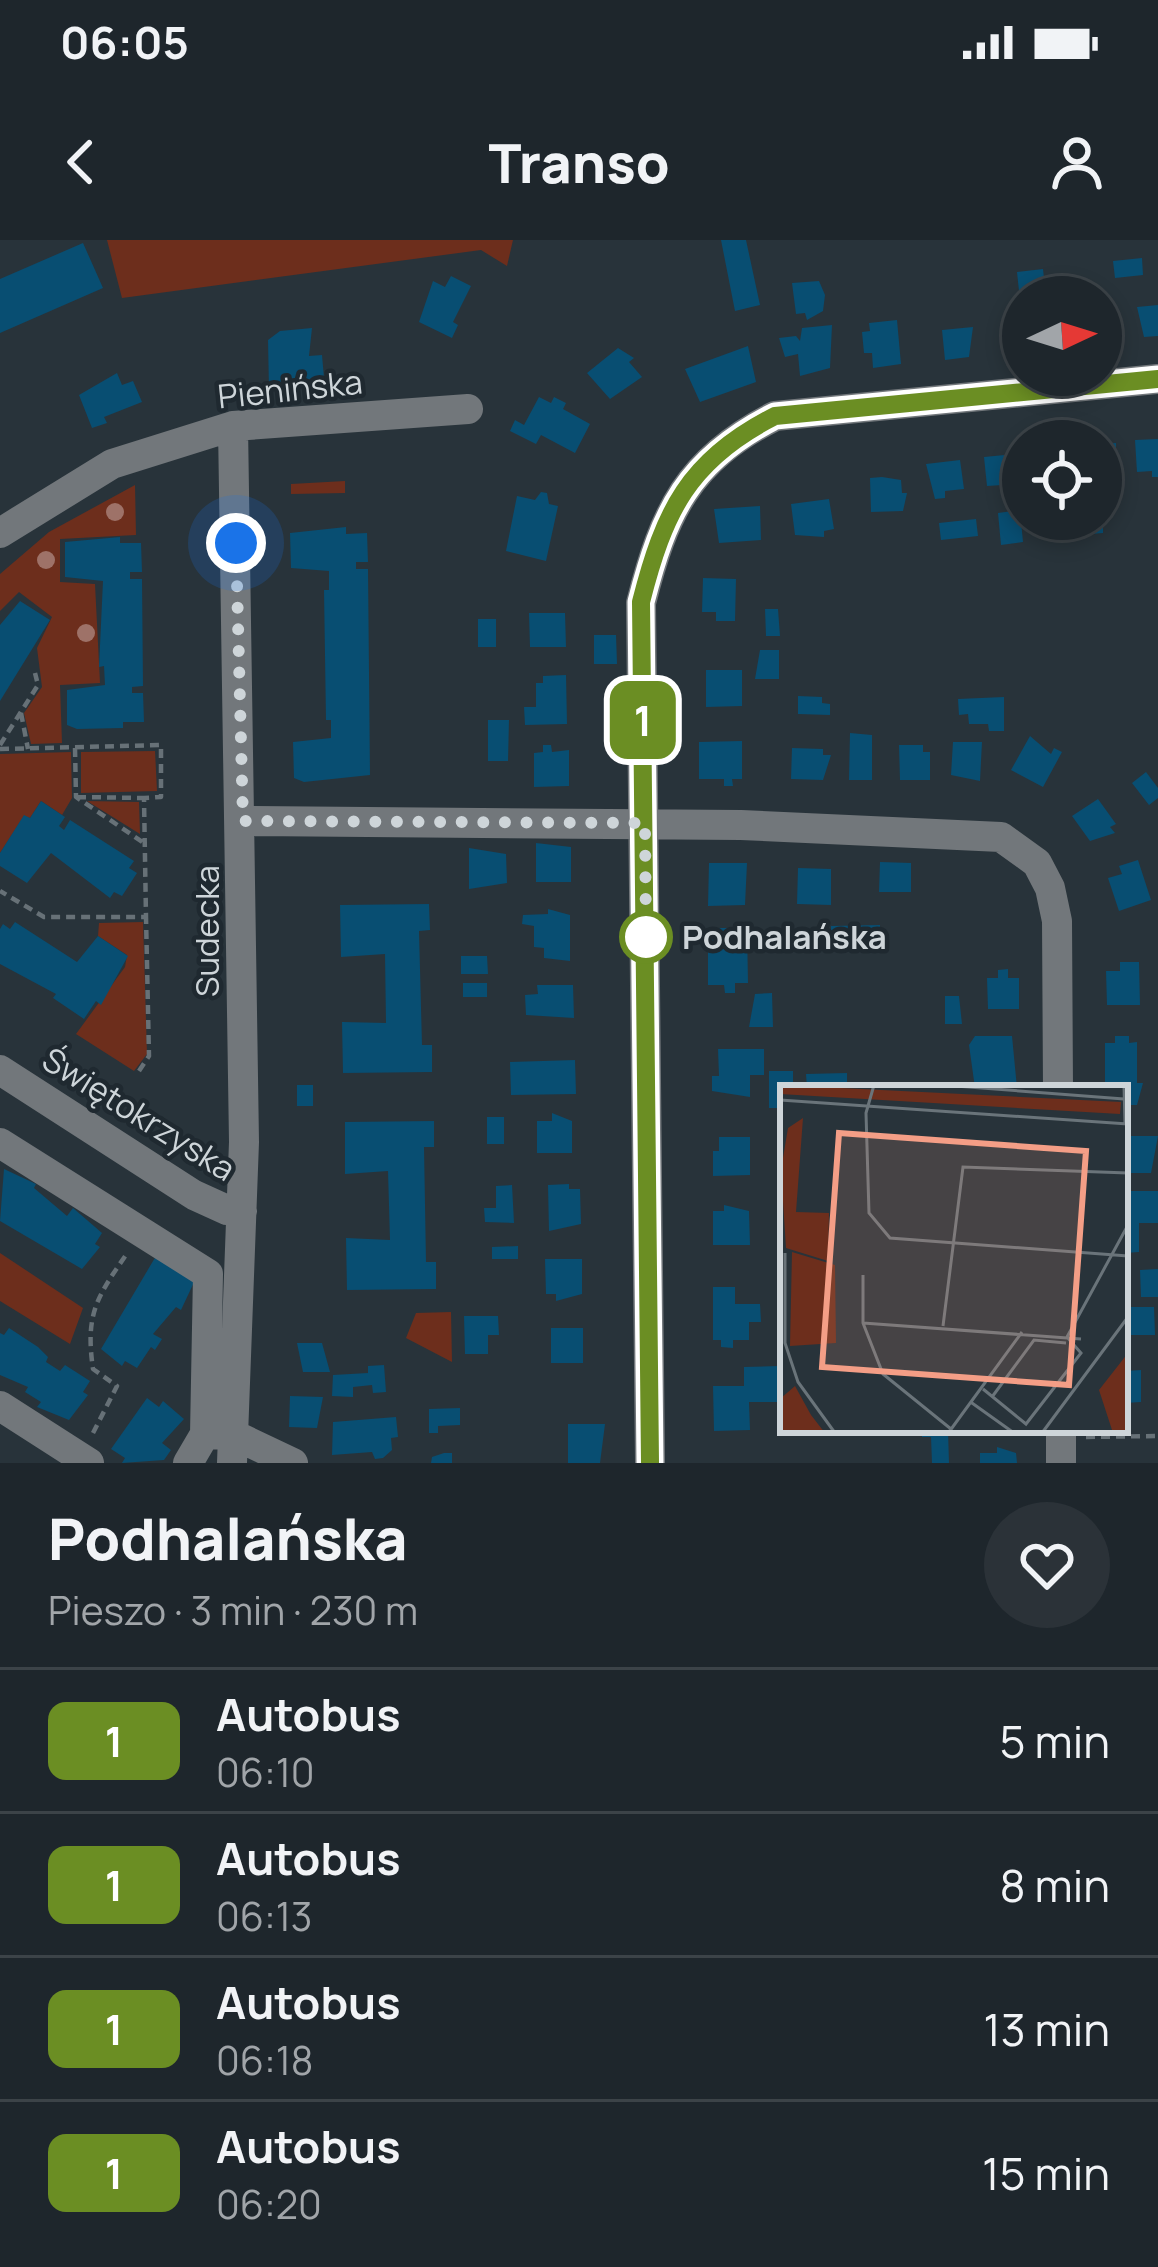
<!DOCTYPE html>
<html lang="pl">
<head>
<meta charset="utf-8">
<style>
  :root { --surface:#1e262c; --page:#2b3238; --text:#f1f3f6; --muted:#a1a5a9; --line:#3c4348 }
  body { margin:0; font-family:Manrope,sans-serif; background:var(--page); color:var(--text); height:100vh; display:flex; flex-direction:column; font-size:45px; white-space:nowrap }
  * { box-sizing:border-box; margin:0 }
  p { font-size:39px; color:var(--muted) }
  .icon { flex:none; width:66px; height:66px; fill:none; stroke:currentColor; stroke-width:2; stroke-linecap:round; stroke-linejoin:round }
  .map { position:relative; height:1223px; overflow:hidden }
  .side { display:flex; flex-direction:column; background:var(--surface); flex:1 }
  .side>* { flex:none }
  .badge { padding:0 24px; border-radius:18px; font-size:42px; line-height:78px }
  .needle { width:78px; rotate:86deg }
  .controls { position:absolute; left:1002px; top:36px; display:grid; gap:24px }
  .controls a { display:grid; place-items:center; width:120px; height:120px; border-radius:50%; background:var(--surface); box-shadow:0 6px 18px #0003,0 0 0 3px var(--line); font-size:60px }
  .you { position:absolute; width:60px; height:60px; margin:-30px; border:9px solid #fff; border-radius:50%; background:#1a73e8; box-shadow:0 0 0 18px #1a73e833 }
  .map>.badge { position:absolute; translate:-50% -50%; box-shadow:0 0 0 6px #fff }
  .round { display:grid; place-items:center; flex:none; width:126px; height:126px; border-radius:63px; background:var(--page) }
  .headline { display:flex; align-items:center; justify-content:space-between; height:204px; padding:0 48px }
  h1 { font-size:57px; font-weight:800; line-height:90px }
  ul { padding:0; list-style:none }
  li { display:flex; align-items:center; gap:36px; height:144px; padding:0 48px; border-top:3px solid var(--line) }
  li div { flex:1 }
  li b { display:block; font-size:45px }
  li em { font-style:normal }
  li .badge { min-width:132px; font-weight:700; text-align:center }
  .status { display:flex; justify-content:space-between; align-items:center; height:84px; padding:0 60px; background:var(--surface); direction:ltr }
  .status svg { height:33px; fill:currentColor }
  header { display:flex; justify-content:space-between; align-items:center; height:156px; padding:0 48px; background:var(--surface); font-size:54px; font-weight:800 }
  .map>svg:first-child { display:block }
</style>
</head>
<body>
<div class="status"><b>06:05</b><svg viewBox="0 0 49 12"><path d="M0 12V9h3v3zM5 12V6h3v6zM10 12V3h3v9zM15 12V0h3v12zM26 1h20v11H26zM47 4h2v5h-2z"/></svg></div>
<header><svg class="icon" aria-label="back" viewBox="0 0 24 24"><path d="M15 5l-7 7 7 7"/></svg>Transo<svg class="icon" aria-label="person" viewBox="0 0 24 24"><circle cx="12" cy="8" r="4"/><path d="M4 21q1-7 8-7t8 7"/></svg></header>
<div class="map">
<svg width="1158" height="1223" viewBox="0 0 1158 1223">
  <rect width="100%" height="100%" fill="#28333a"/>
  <path fill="#6d2e1c" d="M107 0H513L507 26 481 10 122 58Z
    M345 241V253L291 254V244Z
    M135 245 136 295 60 299V342L95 344 100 443 60 445 62 503 31 504 24 473 42 447 37 408 52 377 19 352 0 371V334L49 292Z
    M155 511 157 551 81 553V512Z
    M71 512 72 558 62 575 41 561 30 578 24 576 0 613V514Z
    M87 561 139 562 140 594Z
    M143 682 147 814 134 831 76 794 125 727 127 715 98 696 99 683Z
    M0 1013 83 1068 70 1104 0 1061Z
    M451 1072 452 1122 406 1098 416 1073Z"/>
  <path fill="#084e72" d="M721 0H746L760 65 735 71Z
    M83 3 103 48 0 93V39Z
    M1142 18 1143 35 1115 38 1113 21Z
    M1043 29 1045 48 1019 51 1017 32Z
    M451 36 471 46 453 82 458 85 452 98 419 82 433 41 445 47Z
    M819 41 825 55 823 71 807 80 805 73 796 74 792 43Z
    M1158 65V96L1144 97 1137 67Z
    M1101 75 1110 77 1107 101H1101Z
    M1023 78V109L1008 111 1010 80Z
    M897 80 901 124 873 128 872 113H864L862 92 870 91 869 83Z
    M832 85 830 128 800 136 798 114 785 117 779 98 796 96 800 101 802 88Z
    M973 87 969 117 945 120 942 90Z
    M312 88 309 116 322 115 324 138 284 141V147L269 149 268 100 280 91Z
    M748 106 756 142 700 162 685 129Z
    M618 108 634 118 629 122 642 137 610 159 587 133Z
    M117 133 122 145 133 141 142 162 104 177 107 183 92 188 79 155Z
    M539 157 551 163 554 157 566 163 563 169 590 184 575 213 541 195 536 204 510 191 515 180 524 185Z
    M1158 199V237H1152V231L1137 232 1135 200Z
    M1116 203V232L1101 233V204Z
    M1015 214 1018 244 987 246 984 217Z
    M960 220 964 249 945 251V258L935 259 926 224Z
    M882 237 901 240 902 253H907L903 271 871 272 870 238Z
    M541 252 547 253 549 264 558 266 546 321 506 311 517 256 535 260Z
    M829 259 834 289 824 291V297L795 295 791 264Z
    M760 266 761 300 719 303 714 269Z
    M1020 270 1023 302 1001 305 998 273Z
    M976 279 978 296 941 300 939 283Z
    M1066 279H1103V293L1066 296Z
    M346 287V294L367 293 368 322H356V329H368L370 535 304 542 294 538 293 502 331 498V480H326L324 350H329V331L291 328 290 293Z
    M120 297V303H141L142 332H130V339H142L143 446 132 447V453H143L144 482H123V488L77 489 67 485V450L105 445 104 426 99 427 103 341 65 337V302Z
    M703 338 736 339 735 381H716V372H702Z
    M20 361 50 380 0 461V385Z
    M765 369H778L780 396H766Z
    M529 373H565L566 407H530Z
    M478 379H496V407H478Z
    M594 395H616L617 424H594Z
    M760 410H779V439H755Z
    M706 430H742V466L706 467Z
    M566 435 567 484 525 485 524 467H536V443H543V436Z
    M798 456 822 457V463L830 464V475L798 474Z
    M1004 457V491H989L988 484H969L968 474 959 475 958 459Z
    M488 480H509L508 521H488Z
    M850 493 872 495V540H849Z
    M1030 496 1051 514 1054 508 1062 512 1043 547 1011 530Z
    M742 501V539H732L733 546H724V539H699V502Z
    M953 502H982L980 541 951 535Z
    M543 505H551L552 512 569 510V546L534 547V513L543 512Z
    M899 505H923V512H930V540H900Z
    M792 508 823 509V515H831L823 540 791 539Z
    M1146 532 1158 548V558L1149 565 1132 543Z
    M1098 559 1116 584 1110 587 1115 593 1090 601 1072 576Z
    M41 561 65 577 59 586 64 590 70 580 134 621 129 628 137 633 122 656 114 652 110 658 51 613 27 643 0 626V613L24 575 30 578Z
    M536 603 571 607V642H536Z
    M469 608 506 614 507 643 469 649Z
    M1138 620 1151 660 1119 671 1108 638 1122 634 1119 626Z
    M880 622 911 623V652H879Z
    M709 623H747L745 665 708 666Z
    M798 628 831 629V665L797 664Z
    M429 664 430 690 419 691 422 805H432V832L343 833 342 782 386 783 385 714 341 717 340 665Z
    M548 669 570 675V721L544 718V708L534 707V686L522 684 523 675 548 674Z
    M15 682 77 722 98 696 128 716 101 765 96 761 84 779 53 758 56 754 0 724V689L3 684 10 689Z
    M880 685V703L831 704V686Z
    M708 688H747L748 743H735V753H725L724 745H708Z
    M461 716H487L488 734H461Z
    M1120 722H1139L1140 765H1107L1106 731H1120Z
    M1008 729V738H1019V769H988L987 738H998V730Z
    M463 743H487V757H463Z
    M537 745H573L574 778 526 775 525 755 538 754Z
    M772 753 773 787H749L755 754Z
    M945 756H959L962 784H945Z
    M975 796H1012L1017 848H975L969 805Z
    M1115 796H1129V803L1137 802V843H1143L1137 865H1125V848H1105V803H1115Z
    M718 809H764V835H750V857L712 851V836H719Z
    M575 820 576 854 511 855 510 822Z
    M769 831H793V848H783V868H769Z
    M847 833V848H807L806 834Z
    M933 842H956V848H933Z
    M297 845H313V866H297Z
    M552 873 572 881V913H537V881H552Z
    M487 877H504V904H487Z
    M434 881V907H424L426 1022H436V1049L347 1050 346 998 390 1000 388 931 345 934V882Z
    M1125 896H1158L1151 933H1125Z
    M719 897H750V935L713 936V911H719Z
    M778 923H783V978H779Z
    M4 929 36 944 34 948 67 976 73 968 102 993 95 1004 100 1007 82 1029 0 981Z
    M569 944V949H580L581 984 549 991 548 945Z
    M512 945 514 983 485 982 484 968H496V946Z
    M1125 951H1158V983H1139V1012L1125 1013Z
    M724 965 749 971 750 1005H713V971H724Z
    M518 1006V1019H492V1007Z
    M156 1016 196 1038 181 1070 176 1067 153 1094 162 1099 155 1110 151 1107 137 1128 125 1121 122 1126 101 1109Z
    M545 1019H582V1054L556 1061V1054H546Z
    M1158 1029V1057H1141L1140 1030Z
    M713 1047H735V1064H760L761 1082H749V1100H733V1108L721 1107V1100H713Z
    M1125 1067H1154L1155 1095H1125Z
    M464 1076H498L499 1095H488V1114H465Z
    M9 1088 38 1107 48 1117 46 1122 60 1131 65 1125 90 1141 83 1152 88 1155 69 1180 37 1167 41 1162 25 1152 28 1147 0 1135V1093L4 1095Z
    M551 1088H583V1123H551Z
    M297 1103H322L330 1132H303Z
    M384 1125 386 1152 373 1153 372 1145 353 1147V1157L332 1156 333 1135 368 1133V1126Z
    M780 1126 781 1162H749L750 1190 714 1191 713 1146H744V1127Z
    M1141 1130V1162L1125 1163V1131Z
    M290 1156 323 1157 317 1188 289 1187Z
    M147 1158 159 1167 163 1161 184 1179 162 1203 171 1210 164 1220 122 1223 125 1218 111 1209Z
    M460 1168V1185L438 1186V1193H429V1169Z
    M396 1177 398 1197 391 1198 392 1210 383 1218 375 1219 372 1212 332 1215 333 1182Z
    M568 1184H605L600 1223H568Z
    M922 1190H948L949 1223H932L931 1197H922Z
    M997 1207 1016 1213 1017 1223H980V1213H997Z
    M444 1213H452V1223H431L432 1217Z"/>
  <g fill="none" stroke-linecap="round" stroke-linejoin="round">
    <path stroke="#677177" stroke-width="4.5" stroke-dasharray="9 6" stroke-linecap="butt" d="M21 473 28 509
      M0 505 38 445 35 433
      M75 508 76 557 144 603
      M0 509 161 505V557L144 558 146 677H44L0 651
      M77 557 144 558
      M139 831 149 816 146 677
      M93 1193 117 1146 93 1129C85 1073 97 1057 128 1012
      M1086 1197 1158 1196"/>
    <path stroke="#72777b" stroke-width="30" d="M0 293 112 224 233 186 468 169
      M243 581 741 585 1001 597 1037 623 1050 648 1057 681 1058 848
      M0 830 194 955 227 970 242 971
      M0 903 208 1034 205 1194
      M0 1166 89 1223
      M1061 1190V1223
      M188 1223 205 1194 234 1195 293 1223
      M232 1223 244 902 233 186
      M650 1223 641 363C664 272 688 220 775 176L1158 139"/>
  </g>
  <g fill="#9e7268">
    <circle cx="115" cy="272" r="9"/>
    <circle cx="46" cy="320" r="9"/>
    <circle cx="86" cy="393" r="9"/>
  </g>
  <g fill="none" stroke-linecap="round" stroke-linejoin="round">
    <g stroke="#fff" stroke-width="27">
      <path id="line" d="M650 1223 641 362C664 272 688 220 775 176L1158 139"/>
    </g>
    <use href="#line" stroke="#6b8e23" stroke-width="18"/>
    <path stroke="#ced5d9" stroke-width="12" stroke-dasharray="0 21.6" d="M236 303 243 581 645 583 646 697"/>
  </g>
  <circle fill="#fff" stroke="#6b8e23" stroke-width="6" cx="646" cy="697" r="24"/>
  <g text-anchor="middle" stroke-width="9" stroke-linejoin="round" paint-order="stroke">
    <g font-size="33" fill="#ced5d9" stroke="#1f2930">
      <text transform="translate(290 149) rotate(-6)" y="12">Pienińska</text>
      <text transform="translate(207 691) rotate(-90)" y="12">Sudecka</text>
      <text transform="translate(139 874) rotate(32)" y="12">Świętokrzyska</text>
    </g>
    <g font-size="33" font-weight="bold" fill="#ced5d9" stroke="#1f2930" text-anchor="start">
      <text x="682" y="709">Podhalańska</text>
    </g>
  </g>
  <g transform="translate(780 845)">
    <rect width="348" height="348" fill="#28333a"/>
    <path d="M0 0 341 17 340 29 0 9ZM23 33 16 127 49 128 48 176 6 163 1 85 8 43ZM12 167 55 180 56 258 10 261ZM348 268V348H333L319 305ZM15 301 31 330 45 348H0V314Z" fill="#6d2e1c"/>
    <path fill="none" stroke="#6a747a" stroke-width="3" d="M94 0 86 28 89 128 110 153 348 171M162 0 344 14M344 0 345 39M0 15 348 39M5 168V258L18 297 55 348M83 190V238L103 289 171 344M83 238 301 254M163 241 183 82 348 88M287 252 348 140M203 304 246 339 301 268 287 252M212 312 254 255 286 258M192 318 234 348M169 347 242 247M262 348 348 232"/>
    <path fill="#f49e86" fill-opacity="0.15" stroke="#f49e86" stroke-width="6" d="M59 48 306 66 289 300 42 282Z"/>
    <rect width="348" height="348" fill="none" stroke="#ced5d9" stroke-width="6"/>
  </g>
</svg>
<div class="controls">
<a><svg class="needle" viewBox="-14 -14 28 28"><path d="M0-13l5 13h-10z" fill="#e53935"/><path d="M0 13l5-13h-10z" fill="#a1a5a9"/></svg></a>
<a><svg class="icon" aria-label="locate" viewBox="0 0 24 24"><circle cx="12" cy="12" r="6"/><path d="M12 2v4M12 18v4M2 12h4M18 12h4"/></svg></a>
</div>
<div class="you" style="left:236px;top:303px"></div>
<b class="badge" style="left:643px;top:480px;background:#6b8e23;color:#fff">1</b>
</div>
<section class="side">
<div class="headline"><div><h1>Podhalańska</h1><p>Pieszo · 3 min · 230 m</p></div><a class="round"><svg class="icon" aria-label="heart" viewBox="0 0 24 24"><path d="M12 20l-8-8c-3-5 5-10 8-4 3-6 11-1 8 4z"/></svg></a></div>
<ul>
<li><span class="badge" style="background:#6b8e23;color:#fff">1</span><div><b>Autobus</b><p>06:10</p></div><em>5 min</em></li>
<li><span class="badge" style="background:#6b8e23;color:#fff">1</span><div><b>Autobus</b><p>06:13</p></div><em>8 min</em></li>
<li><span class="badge" style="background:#6b8e23;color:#fff">1</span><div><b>Autobus</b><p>06:18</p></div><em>13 min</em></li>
<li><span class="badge" style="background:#6b8e23;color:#fff">1</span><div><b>Autobus</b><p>06:20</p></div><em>15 min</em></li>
</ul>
</section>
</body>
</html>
